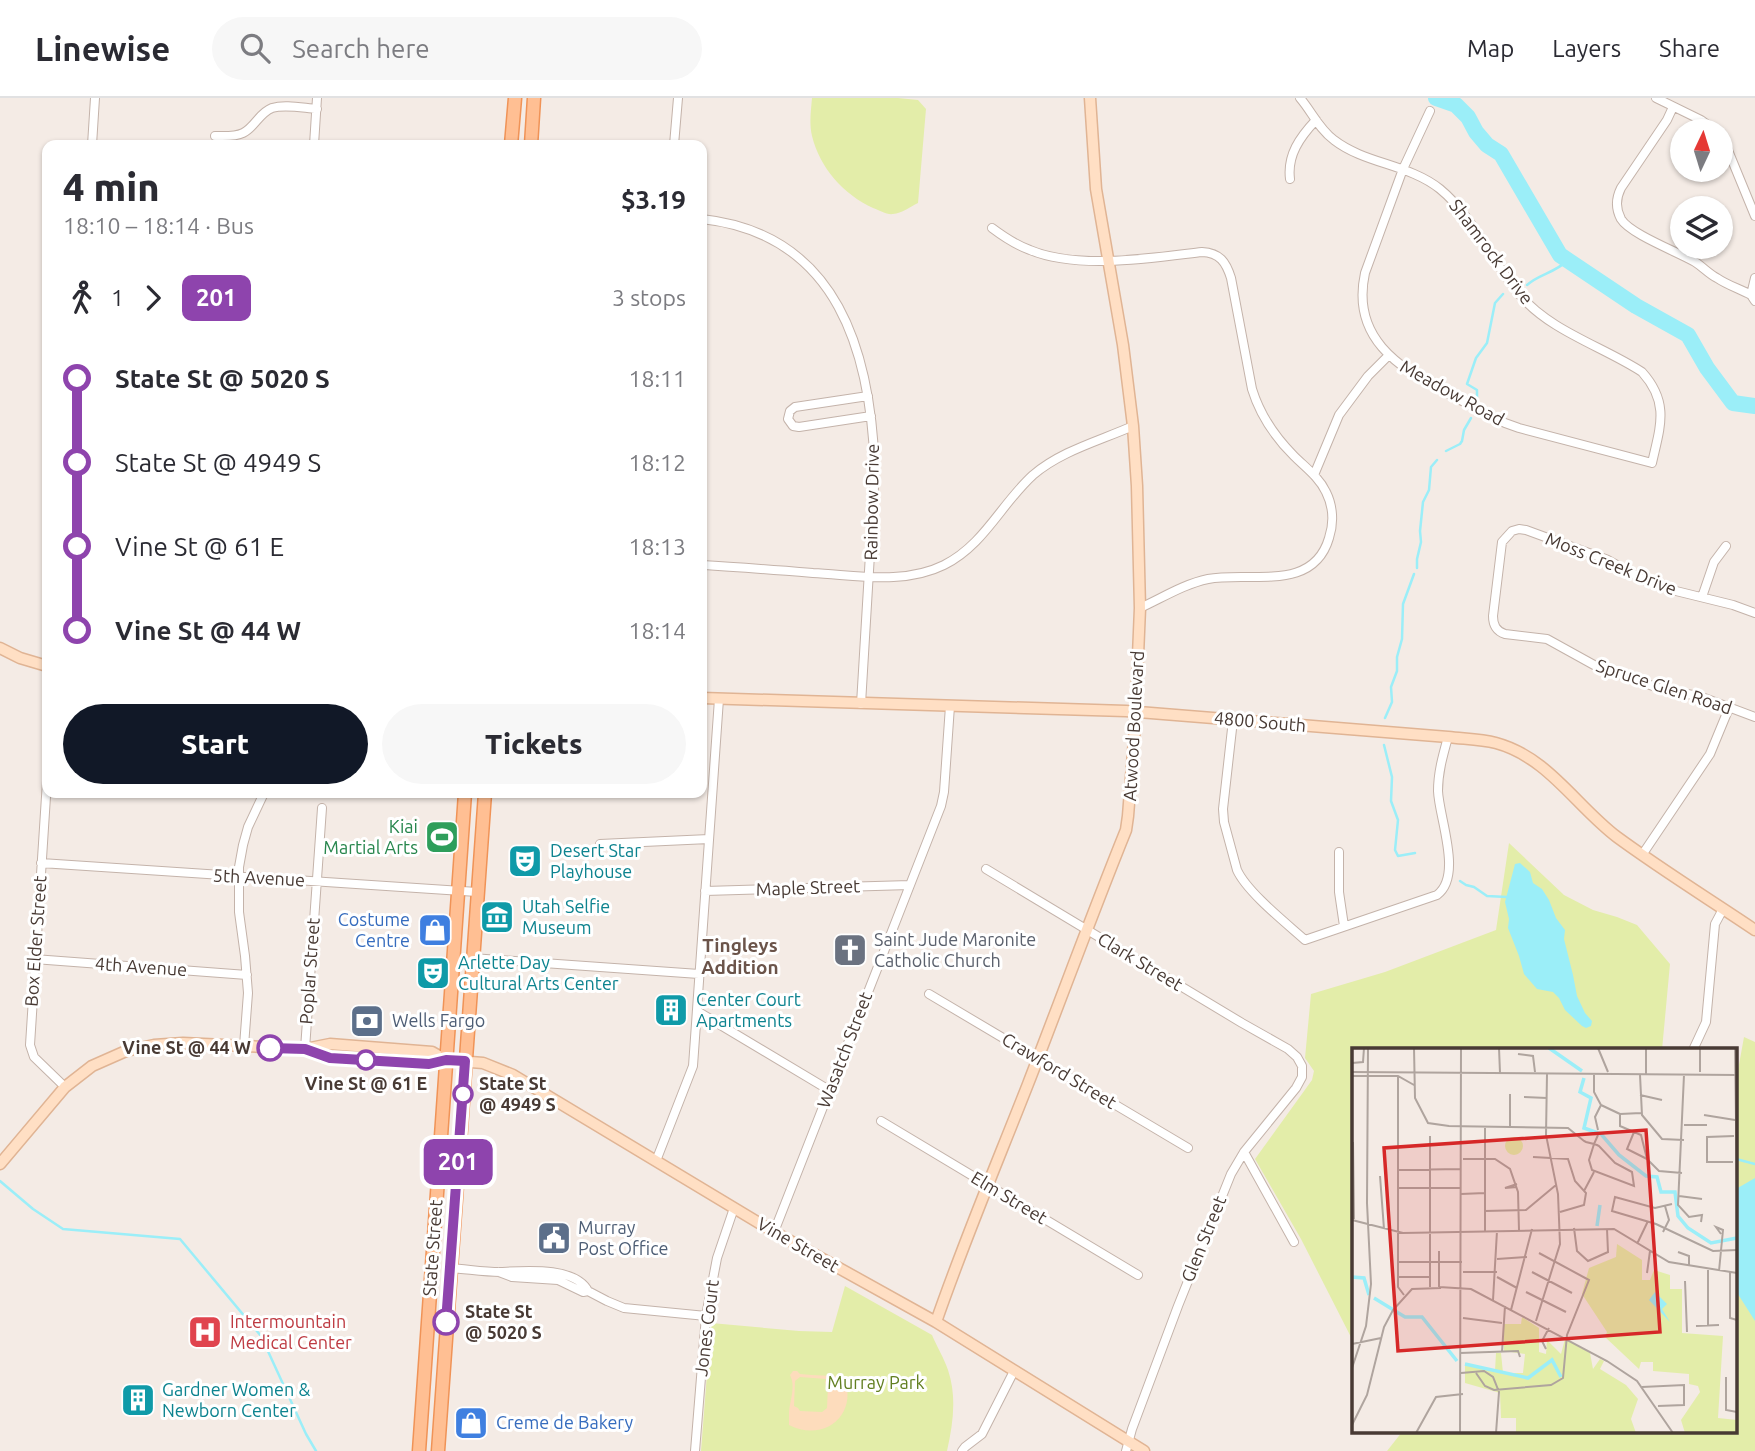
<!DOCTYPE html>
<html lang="en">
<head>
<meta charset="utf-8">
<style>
  :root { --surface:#fff; --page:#f7f7f7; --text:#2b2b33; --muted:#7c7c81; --line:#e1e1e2; --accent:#111827 }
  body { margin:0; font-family:Ubuntu,sans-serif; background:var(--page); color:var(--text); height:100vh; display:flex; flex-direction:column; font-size:26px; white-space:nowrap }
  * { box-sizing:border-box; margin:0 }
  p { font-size:23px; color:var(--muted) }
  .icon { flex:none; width:38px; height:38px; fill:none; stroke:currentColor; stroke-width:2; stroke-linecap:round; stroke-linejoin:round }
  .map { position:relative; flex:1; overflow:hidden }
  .side { position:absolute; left:42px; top:42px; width:665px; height:658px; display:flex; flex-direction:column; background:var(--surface); border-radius:14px; box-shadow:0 2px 5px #0004 }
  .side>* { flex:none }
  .badge { padding:0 14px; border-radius:10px; font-size:24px; line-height:46px }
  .needle { width:46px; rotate:4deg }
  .fabs { position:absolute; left:1670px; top:21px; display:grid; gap:14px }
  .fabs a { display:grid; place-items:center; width:63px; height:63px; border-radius:50%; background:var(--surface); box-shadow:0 2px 5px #0004; font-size:35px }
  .map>.badge { position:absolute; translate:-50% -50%; box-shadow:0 0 0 4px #fff }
  .legs { display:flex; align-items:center; gap:10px; height:77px; padding:0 21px; font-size:23px }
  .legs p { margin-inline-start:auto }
  .overview { display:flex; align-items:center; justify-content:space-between; height:119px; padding:0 21px }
  h1 { font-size:38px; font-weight:800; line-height:52px }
  .primary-button { display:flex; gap:14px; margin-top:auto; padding:14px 21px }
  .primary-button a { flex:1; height:80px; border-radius:42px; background:var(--accent); color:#fff; font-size:28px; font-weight:800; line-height:80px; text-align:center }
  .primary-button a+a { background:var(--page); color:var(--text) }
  ul { padding:0 21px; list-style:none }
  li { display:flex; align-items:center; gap:24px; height:84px; font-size:26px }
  li i { display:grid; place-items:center; width:10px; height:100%; margin:0 9px; background:currentColor }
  li i::after { content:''; width:18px; height:18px; margin:-9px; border:5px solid; border-radius:50%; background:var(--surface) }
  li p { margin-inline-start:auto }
  li:first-child i { background:linear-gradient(#0000 50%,currentColor 0) }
  li:last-child i { background:linear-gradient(currentColor 50%,#0000 0) }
  header { display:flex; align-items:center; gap:42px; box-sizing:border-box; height:98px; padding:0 35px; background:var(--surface); border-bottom:2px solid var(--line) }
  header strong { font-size:33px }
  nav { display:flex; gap:38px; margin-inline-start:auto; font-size:24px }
  .search { width:490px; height:63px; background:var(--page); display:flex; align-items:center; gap:18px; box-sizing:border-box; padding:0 24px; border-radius:38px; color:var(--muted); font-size:26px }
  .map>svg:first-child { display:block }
</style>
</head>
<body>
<header>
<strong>Linewise</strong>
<div class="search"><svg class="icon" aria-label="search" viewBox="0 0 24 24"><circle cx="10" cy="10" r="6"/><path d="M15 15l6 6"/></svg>Search here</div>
<nav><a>Map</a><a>Layers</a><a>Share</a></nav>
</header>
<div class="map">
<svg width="1755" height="1353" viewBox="0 0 1755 1353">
  <rect width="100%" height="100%" fill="#f4ebe5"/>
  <path fill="#e3eda9" d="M812 0H898L918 2 926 11 918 105C910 109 902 115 893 116 887 117 879 112 873 110 843 96 820 70 812 38 809 25 811 13 812 0Z
    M1509 745 1564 797 1593 812 1617 819 1637 827 1670 866 1662 952H1354V1245L1301 1141 1255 1061 1312 982 1314 973 1305 960 1311 896 1385 874 1496 832Z
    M1744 939 1755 944V1353H1387L1402 1334H1736V973L1738 972Z
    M845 1188 932 1237C937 1249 944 1260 948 1272 957 1299 953 1326 947 1353H701L711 1225 799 1233 832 1234Z"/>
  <path fill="#fddcbc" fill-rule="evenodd" d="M793 1273H797L800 1276C815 1278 829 1277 844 1279 859 1317 824 1345 789 1327 789 1323 789 1319 789 1314 790 1302 796 1288 790 1277ZM800 1279 826 1281 825 1285 828 1288 827 1310 822 1314 800 1313 798 1310 794 1308 795 1283Z"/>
  <path fill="#9beef8" d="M1520 765 1530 774 1533 785 1542 791 1549 802 1556 820 1565 832 1564 841 1573 877 1577 898 1585 915 1592 923 1591 928 1586 930 1582 928 1565 912 1559 900 1553 894 1537 891 1524 876 1519 858 1508 830 1509 821 1505 804 1515 766Z
    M1755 1080V1223L1736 1193V1091Z"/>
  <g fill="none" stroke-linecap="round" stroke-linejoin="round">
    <path stroke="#9beef8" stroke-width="2.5" d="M1527 187C1539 176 1555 175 1568 162
      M1477 299V292L1467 286 1476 260 1487 245 1495 205 1503 196
      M1446 353 1460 346 1462 343 1464 332 1471 320
      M1417 470V461L1421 444 1420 433 1423 404 1429 392 1431 369 1437 362
      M1385 620 1392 604 1391 589 1397 573V559L1402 541 1403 506 1414 476
      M1384 647 1392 679 1391 703 1398 722 1395 752 1398 758 1415 755
      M1460 783 1466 787 1474 789 1487 798 1507 799
      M1736 1061 1755 1066
      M0 1083 33 1111 63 1131 180 1141 261 1238 306 1336 316 1353"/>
    <path stroke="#9beef8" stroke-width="16" d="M1436 0 1456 7 1468 19 1476 34 1487 47 1501 56 1560 157 1636 208 1688 237 1707 270 1733 305 1755 308"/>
    <g stroke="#c4b3aa" stroke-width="10">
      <path id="street" d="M1300 0C1312 14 1319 31 1334 42 1365 66 1409 66 1440 91 1474 119 1492 164 1520 197 1550 233 1604 249 1642 274 1670 305 1660 329 1652 365L1519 330 1505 325C1485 315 1466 305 1447 295 1397 269 1351 239 1365 175L1403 71 1430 13
        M1656 0 1701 22 1716 33
        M1673 9 1667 22 1621 90C1616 100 1615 110 1621 121 1630 136 1678 154 1695 164 1703 169 1709 176 1717 180 1727 187 1740 191 1751 197
        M215 38C224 38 235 39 243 35 255 29 259 15 272 10 285 6 303 10 317 11
        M1720 39 1725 45 1755 118
        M92 47 95 0
        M314 47 317 0
        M674 47 678 0
        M1290 81C1287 57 1300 39 1316 22
        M702 121C839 136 871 256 875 373L861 606
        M992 130C1004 139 1016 147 1030 152 1078 172 1152 160 1202 154 1220 155 1226 164 1231 180L1252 291C1260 317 1275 339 1294 358 1305 369 1319 379 1326 394 1333 408 1334 425 1329 440 1313 495 1249 473 1208 481 1184 486 1162 500 1140 510
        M1755 180 1751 197 1755 203
        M868 298 795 309 790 313 788 321 793 328 799 329 871 318
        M1314 377 1339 317 1368 278 1388 258
        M702 467C739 469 776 472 813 475 856 477 904 487 944 467 984 447 1001 406 1033 377 1061 353 1099 343 1133 328
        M1702 499 1714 464 1726 448
        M1755 515 1733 507 1676 493 1644 482 1608 462 1526 432 1519 431 1512 433 1502 444 1493 518C1493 527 1496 533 1505 536L1547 541 1594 567 1664 592 1699 598 1755 619
        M1233 622 1223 711 1224 724 1237 772C1247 794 1286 825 1305 842L1437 797C1463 778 1439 720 1438 693 1438 674 1443 657 1448 639
        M47 683 30 947 34 959 65 989
        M600 746 709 741
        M1339 754V794L1344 828
        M1642 757 1710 656 1729 610
        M41 765 477 794
        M986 771 1242 925 1288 951 1297 959 1302 968V979L1296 990 1244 1054 1231 1076 1178 1208 1132 1331 1126 1353
        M705 793 910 787
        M472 860 699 876
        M34 861 247 877
        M929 896 1188 1050
        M697 913 829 992
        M244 948 248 895 245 858 239 814V769L243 747 248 729 264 695
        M305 951 322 710
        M1693 952 1706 924 1715 826 1723 811
        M881 1023 1138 1177
        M1244 1054 1294 1144
        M656 1063 693 968 719 601
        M774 1134 941 708 944 694 950 608
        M450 1170C467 1171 483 1174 500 1174 524 1173 575 1168 588 1193
        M499 1174 512 1179 558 1182 583 1194 588 1193 607 1203 624 1210 706 1218
        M695 1353 706 1218 717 1160 734 1110
        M962 1353 965 1349 982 1336 1014 1273"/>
    </g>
    <g stroke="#e0b494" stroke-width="13">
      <path id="secondary" d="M0 550 20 560 47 568
        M702 600 1126 613 1448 639C1464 641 1480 641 1496 645 1548 659 1576 708 1617 739 1662 772 1709 801 1755 832
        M305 951 330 960 429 966 446 962 483 965 513 977 774 1134 936 1224 1144 1353
        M0 1066 65 989 92 968 126 953 154 947 183 945 305 951 330 946 432 954 446 962
        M936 1224C964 1143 997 1065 1028 986 1061 901 1092 816 1126 732L1128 718 1135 629 1140 510 1137 388 1133 328 1123 247 1096 91 1090 0"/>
    </g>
    <g stroke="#f09357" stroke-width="15">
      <path id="primary" d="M511 47 515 0
        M531 47 534 0
        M419 1353 465 695
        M438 1353 485 695"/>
    </g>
    <use href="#street" stroke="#fff" stroke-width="8"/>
    <use href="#secondary" stroke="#ffdfc4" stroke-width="10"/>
    <use href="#primary" stroke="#ffbf93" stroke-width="12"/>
  </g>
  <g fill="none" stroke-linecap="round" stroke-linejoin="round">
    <g stroke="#fff" stroke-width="16">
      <path id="line-1" d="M270 950 305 951 330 960 429 966 446 962 465 963 446 1224"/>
    </g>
    <use href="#line-1" stroke="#8e44ad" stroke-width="10"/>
  </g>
  <defs>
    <g id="stadium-square" transform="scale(1.75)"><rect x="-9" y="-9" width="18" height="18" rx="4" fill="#2e9e5b" stroke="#fff"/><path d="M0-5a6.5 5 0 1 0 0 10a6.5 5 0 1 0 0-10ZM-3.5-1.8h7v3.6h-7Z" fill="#fff"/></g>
    <g id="theatre-square" transform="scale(1.75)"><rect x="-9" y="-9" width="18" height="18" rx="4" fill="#0f9aa8" stroke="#fff"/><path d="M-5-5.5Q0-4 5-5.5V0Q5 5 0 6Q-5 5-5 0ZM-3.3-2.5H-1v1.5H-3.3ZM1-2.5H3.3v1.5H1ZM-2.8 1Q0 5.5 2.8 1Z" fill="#fff"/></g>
    <g id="museum-square" transform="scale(1.75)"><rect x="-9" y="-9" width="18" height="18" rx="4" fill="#0f9aa8" stroke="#fff"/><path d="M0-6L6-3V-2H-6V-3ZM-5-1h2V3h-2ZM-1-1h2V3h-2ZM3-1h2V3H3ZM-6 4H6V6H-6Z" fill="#fff"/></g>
    <g id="shop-square" transform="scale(1.75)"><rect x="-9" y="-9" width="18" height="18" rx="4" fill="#3f7fe0" stroke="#fff"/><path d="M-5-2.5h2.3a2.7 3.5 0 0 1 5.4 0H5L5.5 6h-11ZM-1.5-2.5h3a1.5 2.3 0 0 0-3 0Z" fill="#fff"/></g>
    <g id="church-square" transform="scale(1.75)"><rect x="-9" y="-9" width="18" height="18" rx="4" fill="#6b7280" stroke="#fff"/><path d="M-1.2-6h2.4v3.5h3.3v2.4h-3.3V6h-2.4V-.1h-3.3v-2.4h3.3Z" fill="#fff"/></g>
    <g id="building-square" transform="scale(1.75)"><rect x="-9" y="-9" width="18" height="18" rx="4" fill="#0f9aa8" stroke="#fff"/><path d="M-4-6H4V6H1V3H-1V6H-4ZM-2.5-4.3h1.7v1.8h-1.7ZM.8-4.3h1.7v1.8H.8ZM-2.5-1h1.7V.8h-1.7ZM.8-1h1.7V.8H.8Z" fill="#fff"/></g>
    <g id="bank-square" transform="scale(1.75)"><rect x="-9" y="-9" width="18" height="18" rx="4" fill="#5c6f8a" stroke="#fff"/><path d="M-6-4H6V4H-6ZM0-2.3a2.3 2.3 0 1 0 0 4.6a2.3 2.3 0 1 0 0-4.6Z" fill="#fff"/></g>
    <g id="civic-square" transform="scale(1.75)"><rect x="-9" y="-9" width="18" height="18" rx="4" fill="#5c6f8a" stroke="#fff"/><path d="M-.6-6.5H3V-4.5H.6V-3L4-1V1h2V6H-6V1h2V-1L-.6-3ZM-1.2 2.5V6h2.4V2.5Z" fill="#fff"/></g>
    <g id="hospital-square" transform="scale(1.75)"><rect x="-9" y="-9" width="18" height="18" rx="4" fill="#e0444e" stroke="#fff"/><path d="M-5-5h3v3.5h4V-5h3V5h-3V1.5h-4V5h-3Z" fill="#fff"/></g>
  </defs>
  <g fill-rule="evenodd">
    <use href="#stadium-square" x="442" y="739"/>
    <use href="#theatre-square" x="525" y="763"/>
    <use href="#museum-square" x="497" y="819"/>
    <use href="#shop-square" x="435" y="832"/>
    <use href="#church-square" x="850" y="852"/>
    <use href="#theatre-square" x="433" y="875"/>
    <use href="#building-square" x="671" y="912"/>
    <use href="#bank-square" x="367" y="923"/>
    <use href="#civic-square" x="554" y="1140"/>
    <use href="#hospital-square" x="205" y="1234"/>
    <use href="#building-square" x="138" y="1302"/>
    <use href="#shop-square" x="471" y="1325"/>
  </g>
  <g fill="#fff" stroke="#8e44ad" stroke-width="3.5">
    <circle cx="270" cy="950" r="12"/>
    <circle cx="366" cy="962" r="9"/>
    <circle cx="463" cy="996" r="9"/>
    <circle cx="446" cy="1224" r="12"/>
  </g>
  <g text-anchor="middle" stroke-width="6" stroke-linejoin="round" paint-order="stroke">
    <g font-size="18" fill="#483a34" stroke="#fff">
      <text transform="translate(1491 154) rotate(53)" y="6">Shamrock Drive</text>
      <text transform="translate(1452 295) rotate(29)" y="6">Meadow Road</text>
      <text transform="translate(872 404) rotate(-89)" y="6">Rainbow Drive</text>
      <text transform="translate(1611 466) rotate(22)" y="6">Moss Creek Drive</text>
      <text transform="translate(1664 589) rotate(18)" y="6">Spruce Glen Road</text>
      <text transform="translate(1260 624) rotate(5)" y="6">4800 South</text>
      <text transform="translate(1134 628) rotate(-87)" y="6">Atwood Boulevard</text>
      <text transform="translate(259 780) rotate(3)" y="6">5th Avenue</text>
      <text transform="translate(808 790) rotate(-2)" y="6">Maple Street</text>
      <text transform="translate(36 843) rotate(-86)" y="6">Box Elder Street</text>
      <text transform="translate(1140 864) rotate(31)" y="6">Clark Street</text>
      <text transform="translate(141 869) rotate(4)" y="6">4th Avenue</text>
      <text transform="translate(310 873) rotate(-86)" y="6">Poplar Street</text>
      <text transform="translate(845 952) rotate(-69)" y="6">Wasatch Street</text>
      <text transform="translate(1059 973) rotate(31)" y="6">Crawford Street</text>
      <text transform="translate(1009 1100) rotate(31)" y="6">Elm Street</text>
      <text transform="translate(1204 1141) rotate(-68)" y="6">Glen Street</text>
      <text transform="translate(798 1147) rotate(30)" y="6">Vine Street</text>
      <text transform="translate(433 1150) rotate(-86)" y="6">State Street</text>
      <text transform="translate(707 1230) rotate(-83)" y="6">Jones Court</text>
    </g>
    <g font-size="18" fill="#27864d" stroke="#fff" text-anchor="end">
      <text x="418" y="735">Kiai<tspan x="418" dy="21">Martial Arts</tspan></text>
    </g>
    <g font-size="18" fill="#0d838f" stroke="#fff" text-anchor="start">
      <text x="550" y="759">Desert Star<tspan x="550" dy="21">Playhouse</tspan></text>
      <text x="522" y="815">Utah Selfie<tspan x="522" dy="21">Museum</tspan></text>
      <text x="458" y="871">Arlette Day<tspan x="458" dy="21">Cultural Arts Center</tspan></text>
      <text x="696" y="908">Center Court<tspan x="696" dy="21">Apartments</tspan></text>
      <text x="162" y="1298">Gardner Women &amp;<tspan x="162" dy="21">Newborn Center</tspan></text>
    </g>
    <g font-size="18" fill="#366cbe" stroke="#fff" text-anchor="end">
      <text x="410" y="828">Costume<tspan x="410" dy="21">Centre</tspan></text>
      <text x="496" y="1331" text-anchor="start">Creme de Bakery</text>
    </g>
    <g font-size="18" fill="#5b616d" stroke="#fff" text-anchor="start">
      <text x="874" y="848">Saint Jude Maronite<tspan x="874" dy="21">Catholic Church</tspan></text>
    </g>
    <g font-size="18" fill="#4e5e75" stroke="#fff" text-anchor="start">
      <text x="392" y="929">Wells Fargo</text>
      <text x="578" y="1136">Murray<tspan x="578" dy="21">Post Office</tspan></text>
    </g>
    <g font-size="18" font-weight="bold" fill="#483a34" stroke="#fff" text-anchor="start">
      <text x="251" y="956" text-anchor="end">Vine St @ 44 W</text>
      <text x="366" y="992" text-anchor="middle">Vine St @ 61 E</text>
      <text x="479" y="992">State St<tspan x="479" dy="21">@ 4949 S</tspan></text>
      <text x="465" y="1220">State St<tspan x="465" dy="21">@ 5020 S</tspan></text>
    </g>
    <g font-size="18" fill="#be3a42" stroke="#fff" text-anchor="start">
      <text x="230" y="1230">Intermountain<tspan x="230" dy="21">Medical Center</tspan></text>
    </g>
    <g font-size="18" fill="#627f21" stroke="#fff">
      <text x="876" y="1291">Murray Park</text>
    </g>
    <g font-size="19" font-weight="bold" fill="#6b544a" stroke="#fff">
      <text x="740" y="854">Tingleys<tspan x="740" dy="22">Addition</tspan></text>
    </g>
  </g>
  <g transform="translate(1352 950)">
    <rect width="385" height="385" fill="#f4ebe5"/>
    <path d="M153 98a9 9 0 1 1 18 0a9 9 0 1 1-18 0ZM265 196 290 212V232H298L302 222 318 227V241H330V285L371 288 366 370 385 372V385H333L329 372 348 344 346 338 337 336V326L301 323V314H289L287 321 253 289 255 284 230 246 237 220 264 209ZM170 269 187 280V304L194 306 195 292 209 306 213 291 238 305 241 321 248 311 252 313 248 321 274 337 286 351 279 371 284 385H164V370H149L148 345 113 335V315L143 323 144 305H149L151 325H171L173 306 152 303 151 276H169Z" fill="#e3eda9"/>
    <path d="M303 244 315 256 310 261 318 274 297 252Z" fill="#9beef8"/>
    <path fill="none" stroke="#9beef8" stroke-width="3.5" d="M197 0 230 23M232 30 228 44 239 50 232 80 249 86 267 107 294 128 305 129 309 144H323L326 168 336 180 359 195 385 190M245 178 248 157M0 229 12 230 17 247M22 250 53 269H70L105 313M113 316 176 330 200 312 209 329"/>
    <path fill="none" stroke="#afa49e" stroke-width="2" d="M62 0 63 50 76 75 97 78M147 0 148 25M246 0 256 24M383 0 385 148M166 6 181 8 183 24M0 15 11 14 12 0M0 24 385 27M348 24V0M242 26V44L249 57 243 69 246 82M294 26V0M288 27 290 67 310 91 332 92M332 27 326 157 337 169 350 167 349 174M0 28H46L62 37M46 28V239L52 247M158 46V78M288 47 310 52M172 49 195 50M249 57 268 66V78L289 87 295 111 307 123 330 125M268 66 289 65M352 67 383 72M332 77H355M95 78 216 80 232 93 234 94 242 96 245 97 247 98 263 115 280 124 282 138 240 122 237 112 242 96 246 87M282 84 275 101 295 111M1 94 2 171M181 109 216 111 223 133 234 145 232 157 208 164M111 111H143L158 121 166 144 167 182M381 114H355V89L382 88M46 122 109 121M28 128 32 181M165 136 153 140 165 139M46 140H109M232 143 242 124M109 146 133 145M327 148 350 151M320 156 303 160 263 149 260 163 304 176 361 203 385 202M133 163 174 162 204 137M0 172 51 185 262 181 317 214 385 225M222 180 225 203 236 213 256 204 255 181M133 183V78M311 184 317 172 313 158M285 196 296 173M87 203V239M326 204 337 208V218M145 211 175 209M46 214H110M356 222V278M367 223 371 182 364 179 369 186M111 224H145M180 224 220 245M378 224V270L385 272M295 225 298 203M46 229H78M145 229 165 240M333 233 335 284M78 239V88M87 239 119 241 255 313 285 333 321 385M174 244 214 264M141 252 145 183M159 262 180 181M111 270 150 275M184 273 208 196 206 146 194 87 195 26M344 278 367 277M0 296 29 290M194 301 190 293 197 280M150 304 153 258M108 305 166 303 168 309M0 320 14 278 19 236 15 155 16 0M109 325 132 323 141 329 147 344 144 385M124 325 133 338 142 342 199 337 211 330 215 287 237 232 187 205M374 329V362L385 364M290 339 332 337V357L306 358M0 377 15 347 32 279 41 262 60 241 89 240M64 385 84 349 111 346M108 385 109 0"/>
    <path fill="#d62828" fill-opacity="0.15" stroke="#d62828" stroke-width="3.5" d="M294 82 308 284 46 303 32 100Z"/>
    <rect width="385" height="385" fill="none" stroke="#483a34" stroke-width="3.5"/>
  </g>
</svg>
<div class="fabs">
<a><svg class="needle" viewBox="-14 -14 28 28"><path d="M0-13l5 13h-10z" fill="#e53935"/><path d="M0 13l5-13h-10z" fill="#7c7c81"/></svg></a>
<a><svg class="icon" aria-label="layers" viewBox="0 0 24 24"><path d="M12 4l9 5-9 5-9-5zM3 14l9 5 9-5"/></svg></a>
</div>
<b class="badge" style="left:458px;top:1064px;background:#8e44ad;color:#fff">201</b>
<section class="side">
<div class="overview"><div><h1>4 min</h1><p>18:10 – 18:14 · Bus</p></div><b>$3.19</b></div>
<div class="legs"><svg class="icon" aria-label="walk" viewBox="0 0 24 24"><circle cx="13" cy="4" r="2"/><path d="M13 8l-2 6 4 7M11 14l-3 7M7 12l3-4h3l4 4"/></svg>1<svg class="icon" aria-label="forward" viewBox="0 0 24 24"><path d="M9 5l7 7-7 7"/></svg><b class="badge" style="background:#8e44ad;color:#fff">201</b><p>3 stops</p></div>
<ul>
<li><i style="color:#8e44ad"></i><b>State St @ 5020 S</b><p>18:11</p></li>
<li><i style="color:#8e44ad"></i><span>State St @ 4949 S</span><p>18:12</p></li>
<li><i style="color:#8e44ad"></i><span>Vine St @ 61 E</span><p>18:13</p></li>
<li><i style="color:#8e44ad"></i><b>Vine St @ 44 W</b><p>18:14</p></li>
</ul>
<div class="primary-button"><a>Start</a><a>Tickets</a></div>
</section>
</div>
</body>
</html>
